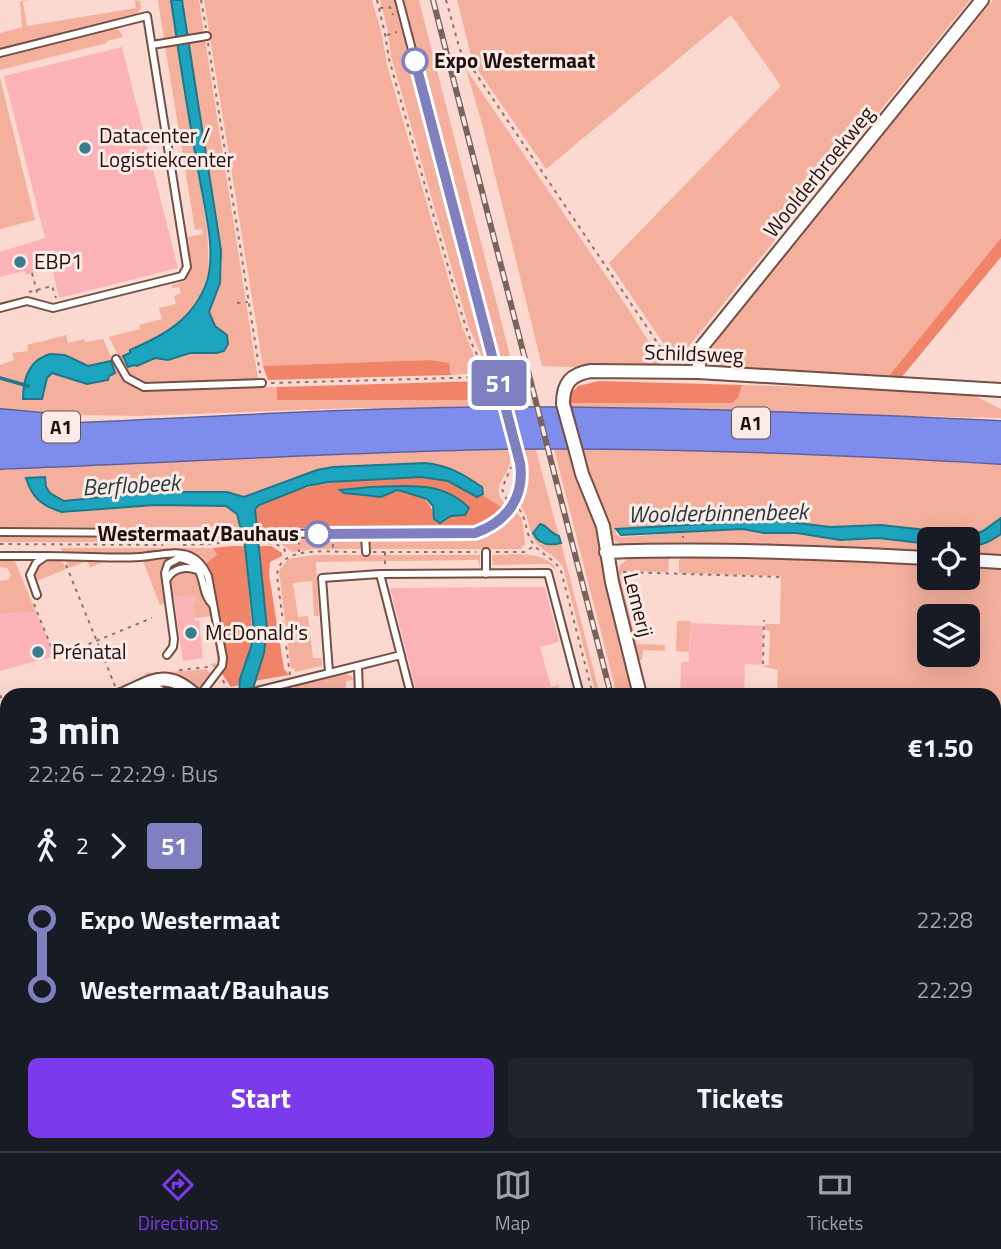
<!DOCTYPE html>
<html lang="en">
<head>
<meta charset="utf-8">
<style>
  :root { --surface:#171b24; --page:#20242c; --text:#f1f3f6; --muted:#9ea1a6; --line:#363941; --accent:#7c3aed }
  body { margin:0; font-family:"Titillium Web",sans-serif; background:var(--page); color:var(--text); height:100vh; display:flex; flex-direction:column; font-size:26px; white-space:nowrap }
  * { box-sizing:border-box; margin:0 }
  p { font-size:23px; color:var(--muted) }
  .icon { flex:none; width:38px; height:38px; fill:none; stroke:currentColor; stroke-width:2; stroke-linecap:round; stroke-linejoin:round }
  .map { position:relative; flex:1; overflow:hidden }
  .side { position:absolute; left:0px; top:688px; width:1001px; height:464px; display:flex; flex-direction:column; background:var(--surface); border-radius:21px 21px 0 0; box-shadow:0 7px 28px #0002 }
  .side>* { flex:none }
  .badge { padding:0 14px; border-radius:5px; font-size:24px; line-height:46px }
  .controls { position:absolute; left:917px; top:527px; display:grid; gap:14px }
  .controls a { display:grid; place-items:center; width:63px; height:63px; border-radius:10px; background:var(--surface); box-shadow:0 7px 28px #0002; font-size:35px }
  .map>.badge { position:absolute; translate:-50% -50%; box-shadow:0 0 0 4px #fff }
  .legs { display:flex; align-items:center; gap:10px; height:77px; padding:0 28px; font-size:23px }
  .legs p { margin-inline-start:auto }
  .overview { display:flex; align-items:center; justify-content:space-between; height:119px; padding:0 28px }
  h1 { font-size:38px; font-weight:700; line-height:52px }
  .action { display:flex; gap:14px; margin-top:auto; padding:14px 28px }
  .action a { flex:1; height:80px; border-radius:10px; background:var(--accent); color:#fff; font-size:28px; font-weight:700; line-height:80px; text-align:center }
  .action a+a { background:var(--page); color:var(--text) }
  ul { padding:0 28px; list-style:none }
  li { display:flex; align-items:center; gap:24px; height:70px; font-size:26px }
  li i { display:grid; place-items:center; width:10px; height:100%; margin:0 9px; background:currentColor }
  li i::after { content:''; width:18px; height:18px; margin:-9px; border:5px solid; border-radius:50%; background:var(--surface) }
  li p { margin-inline-start:auto }
  li:first-child i { background:linear-gradient(#0000 50%,currentColor 0) }
  li:last-child i { background:linear-gradient(currentColor 50%,#0000 0) }
  .menu { display:flex; justify-content:space-around; align-items:center; height:98px; border-top:2px solid var(--line); background:var(--surface); font-size:19px; color:var(--muted) }
  .menu a { display:grid; justify-items:center; gap:4px }
  .menu .active { color:var(--accent) }
  .map>svg:first-child { display:block }
</style>
</head>
<body>
<div class="map">
<svg width="1001" height="1151" viewBox="0 0 1001 1151">
  <rect width="100%" height="100%" fill="#fbd9d0"/>
  <path fill="#f5af9d" fill-rule="evenodd" d="M30 0 23 2 27 26 136 8 135 0 140 1 141 8 138 13 0 48V33L22 27 20 1Z
    M158 0H171L176 38 164 40Z
    M182 0H199L204 34 188 36Z
    M204 0H372L382 35 387 65 462 326 479 368 477 373 451 375V369L429 360 263 366Z
    M380 0H394L487 362 502 402 468 325 391 56 388 31Z
    M404 0H419L518 387 526 410H510L507 402Z
    M457 0H970L676 362 609 263 781 86 731 15 546 169 473 63Z
    M993 0H1001V238L993 248 888 377 770 370H723C716 366 709 361 710 352L721 334Z
    M113 29 119 30 123 37 107 41V43L0 70V57Z
    M205 40 258 379 140 383 127 373 109 337 140 329 139 325 162 319 159 308 176 304 174 296 181 293 179 287 172 288V285L183 281 191 271 188 237 203 234 202 229 195 230 165 46 177 45 207 227 209 271 200 296 182 322 160 337 131 350 130 353 123 357 128 367 146 363 155 358 168 360 190 353H217L227 348C232 330 212 331 210 315 209 307 218 293 220 283 222 272 222 261 221 250L189 43Z
    M466 69 631 313 661 362 662 370 542 366 483 127Z
    M0 78 35 220 0 229Z
    M66 335 68 343 84 339 85 342 103 339C113 359 119 383 142 390L277 387 278 400H497L498 410 355 408 140 416 0 414V365L14 360 12 353 28 351 27 345ZM44 355 88 366 100 363 104 364 108 380C86 388 73 377 52 373L47 378 42 398 33 364Z
    M742 385 967 392 1001 409V418L572 409 570 403 738 397Z
    M507 447C508 451 510 454 510 458 511 479 485 485 508 506L505 509 482 495 483 489 438 464 430 463 333 467 317 470 244 497 227 492H179L141 493 64 501 50 493 46 487 44 477 29 489 38 501 53 510 66 513 155 505 226 506 235 512 240 527H0V468L207 458Z
    M520 447H535L559 536 552 534 548 527 538 525 533 531 535 536 544 544 561 543 600 695H596L563 567C556 555 542 552 534 540 527 527 530 514 518 504L526 480Z
    M554 449H569L600 534 601 559 636 695H617Z
    M581 449 782 452 1001 464V518L983 531 972 535 881 525 830 527 773 520 615 528 616 534 621 537 743 529 764 533H797L840 540 878 538 929 544V553L624 546 611 539 588 475Z
    M515 510 522 519 525 544 521 549H314L292 552 280 543 260 539 397 540 473 538 496 529Z
    M1001 534V557L968 555V546L984 545Z
    M0 537 231 538V540L213 542H0Z
    M61 548H213L217 555 205 564 196 556 186 552 63 554Z
    M315 555H480V568L478 560 316 562 319 616H314L312 581 293 583 298 617 308 616 313 658H322V666L295 672 294 668 291 669 279 571 288 559Z
    M492 555C512 555 541 550 555 567L589 695 556 570 549 564 493 565Z
    M664 555 669 559 668 572 622 571V585L637 644 665 645V651L643 650 642 660 638 661 617 579 620 565 628 559Z
    M686 555 929 564V578H968V567L1001 569V894L994 893V695H777L778 670 761 666 769 665 770 631 765 630V624H780L781 576 679 573V560ZM929 616H968V654H929Z
    M161 556 171 557 162 571 167 603 160 605 143 561 107 560 90 568 87 561 69 568 66 560H135Z
    M0 559H14L36 612 0 614V581L8 580 11 575 7 568 0 567Z
    M62 560 66 569 37 581 40 588 37 589C31 567 40 559 62 560Z
    M185 570 197 574 201 581 205 603 213 611 220 660 216 669 210 664 218 663 211 616 195 618 192 603 195 595 172 598 170 580 172 574Z
    M677 621H690L689 652 676 651Z
    M205 669 213 674 199 691 186 681 117 689 146 677 145 673C166 671 184 672 205 669Z
    M346 674 351 676 354 680 346 681V695H294V686Z
    M7 1052V1144L127 1145 135 1151H0V1055Z
    M430 1145V1144L516 1145 502 1151H431Z
    M830 1145H913L901 1151H832Z"/>
  <path fill="#f18468" fill-rule="evenodd" d="M1001 238V257L901 378 888 377Z
    M429 360 449 363 451 375 268 380 263 366Z
    M483 381 492 390 497 400H277V387Z
    M599 381 742 385 738 398 732 403H570L571 393 578 386Z
    M421 477 448 481 476 497 482 495 505 509 489 522 467 528H256L254 513 257 507C308 478 364 480 421 477ZM371 487C412 486 429 481 465 504L462 516H451L444 522 434 519C433 501 418 491 400 491 392 491 386 497 378 497 367 497 356 495 344 493L341 490Z
    M232 546H245L253 640 240 685 231 687 221 672 226 664V655L211 577 205 564 217 555 213 548Z
    M258 546H271L282 553V556L270 562 269 574 284 669 289 675 254 681 264 653 267 631Z
    M127 1145H240L248 1151H135Z
    M280 1145V1144L370 1145 369 1151H280Z"/>
  <path fill="#1da4be" stroke="#1e7889" stroke-width="2" d="M171 0H182L221 250 220 283 209 312 215 326 227 335 228 344 224 351 217 353H190L168 360 155 358 137 366 134 365 128 367 123 356 130 353V350C165 335 194 319 207 281 217 250 203 202 198 169 188 113 179 57 171 0Z
    M50 354 65 355 88 366 111 361 115 373 109 376 108 380 87 384 52 373 47 378 42 399H23C23 379 29 360 50 354Z
    M425 463C448 465 463 474 482 487L483 494 477 497 448 481 421 477 329 482 307 486 259 505 255 509 267 628 264 653 251 695H239L240 679 251 647 254 632 245 546 237 514 226 506 155 505 62 512C42 506 32 498 26 478L45 477 46 487 50 493 64 501 141 493 179 492H227L244 497 317 470 333 467Z
    M371 487C406 486 442 480 469 508L465 515 451 516 440 523 434 519 433 506 427 499 405 492 397 490 381 497 344 493 340 490Z
    M1001 518V534C989 542 982 546 968 546V539H929V544L878 538 840 540 797 533H764L743 529 621 535 616 529 773 520 830 527 881 525 972 535 983 531Z
    M540 524C549 526 550 534 559 536L561 543C549 546 539 545 533 533Z"/>
  <g fill="none" stroke-linecap="round" stroke-linejoin="round">
    <path stroke="#1e7889" stroke-width="3.5" d="M0 378 28 386
      M0 928 7 925"/>
  </g>
  <path fill="#fbb3b7" d="M122 47 178 268 59 298 52 267 30 274 26 275 24 271 0 277V252L45 238 4 76Z
    M545 587 559 642 540 647 551 687 558 685 561 695H417L390 588Z
    M195 594 196 603H193L195 621 199 620 203 658 183 661 174 598Z
    M36 612 55 656 0 671V614Z
    M690 623 763 626 762 665 745 664 744 695H680L681 662H689Z"/>
  <g fill="none" stroke-linecap="round" stroke-linejoin="round">
    <g stroke="#735046" stroke-width="10">
      <path id="service" d="M399 0 504 402
        M152 45 207 36
        M0 53 147 16 187 267 182 276 53 308 27 301 0 308
        M116 359 127 378 144 387 262 383
        M0 532C119 532 238 533 357 534 386 534 467 539 489 527 517 513 526 483 518 455
        M365 534 366 552
        M0 556H44
        M380 574 411 695
        M486 574V552
        M167 579C173 568 186 566 197 570
        M37 595 30 575 36 563 46 556C77 556 109 559 140 557 156 556 174 550 190 556 199 560 204 567 208 576L223 658 222 666 200 695
        M167 655 173 647 174 639 165 573 168 564 179 558C210 563 197 590 213 605
        M358 666 359 695
        M329 672 322 578 380 574 548 573 580 695
        M241 695 401 655
        M0 904 7 900"/>
    </g>
    <g stroke="#735046" stroke-width="16">
      <path id="minor" d="M698 372 701 348 982 0
        M563 404C563 383 571 374 591 371L698 372 1001 390
        M576 451 582 474 603 526 612 582 640 695
        M606 552C714 548 821 553 929 558
        M968 560 1001 562
        M142 686 154 689 163 695
        M121 695C151 683 164 668 193 693
        M0 744 7 741
        M994 899 1001 900
        M994 938 1001 939
        M994 1096 1001 1090
        M756 1144 758 1151
        M542 1150 561 1144
        M376 1151V1144
        M909 1151 923 1144"/>
    </g>
    <g stroke="#735046" stroke-width="21">
      <path id="secondary" d="M994 915H1001
        M0 960 7 957
        M0 982 7 979"/>
    </g>
    <g stroke="#5d629e" stroke-width="26">
      <path id="motorway" d="M0 421 43 425
        M0 438C168 432 335 420 503 419 669 419 835 425 1001 433
        M0 457C168 451 335 440 503 437 669 435 835 442 1001 452"/>
    </g>
    <path stroke="#8c746e" stroke-width="2" stroke-dasharray="3.5 5" stroke-linecap="butt" d="M201 0 206 28
      M377 0 385 34 389 59 461 312 471 342 487 376
      M446 0 460 50 669 360
      M380 8 390 7 393 15
      M387 35 397 32
      M208 43 260 373
      M32 273 38 296
      M29 292 52 286 56 298
      M237 303 248 302
      M271 383 487 377
      M507 500 502 489 511 467
      M519 509C527 519 525 532 532 542 540 555 554 557 561 571L593 695
      M682 519 683 538
      M299 541V552
      M0 544 163 545
      M333 544V552
      M183 545C203 545 266 538 280 546 285 549 285 551 287 555
      M373 552H476
      M385 552V564
      M496 552H525L534 546
      M66 565 115 686
      M623 572 780 577
      M34 604 55 656
      M57 657 152 618
      M763 664 764 620
      M179 670 208 667
      M290 675 277 576C278 543 334 553 357 552
      M223 680 229 695
      M0 695 7 713
      M0 810 7 807
      M0 1004 7 1001
      M639 1144 641 1151
      M708 1144 710 1151"/>
    <use href="#service" stroke="#fff" stroke-width="6"/>
    <use href="#minor" stroke="#fff" stroke-width="12"/>
    <use href="#secondary" stroke="#fff" stroke-width="18"/>
    <use href="#motorway" stroke="#7e8dec" stroke-width="23"/>
    <g stroke="#7a635d" stroke-width="6">
      <path id="rail" d="M433 0 611 695
        M721 1144 722 1151"/>
    </g>
    <use href="#rail" stroke="#fceae6" stroke-width="3.5" stroke-dasharray="10" stroke-linecap="butt"/>
    <g stroke="#735046" stroke-width="10" stroke-linecap="butt">
      <path id="service-bridge" d="M504 402 518 455"/>
    </g>
    <g stroke="#735046" stroke-width="16" stroke-linecap="butt">
      <path id="minor-bridge" d="M563 404 576 451"/>
    </g>
    <use href="#service-bridge" stroke="#fff" stroke-width="6"/>
    <use href="#minor-bridge" stroke="#fff" stroke-width="12"/>
  </g>
  <g fill="none" stroke-linecap="round" stroke-linejoin="round">
    <g stroke="#fff" stroke-width="16">
      <path id="line-1" d="M318 534 475 533C507 522 525 497 520 463L415 61"/>
    </g>
    <use href="#line-1" stroke="#8080c0" stroke-width="10"/>
  </g>
  <g fill="#fff" stroke="#8080c0" stroke-width="3.5">
    <circle cx="415" cy="61" r="12"/>
    <circle cx="318" cy="534" r="12"/>
  </g>
  <g fill="#397c8c" stroke="#fceae6" stroke-width="2.5">
    <circle cx="85" cy="148" r="7"/>
    <circle cx="20" cy="262" r="7"/>
    <circle cx="191" cy="633" r="7"/>
    <circle cx="38" cy="652" r="7"/>
  </g>
  <g text-anchor="middle" stroke-width="6" stroke-linejoin="round" paint-order="stroke">
    <g fill="#fceae6" stroke="#61524e" stroke-width="2">
      <rect x="732" y="407.5" width="38" height="31" rx="5"/>
      <rect x="42" y="411.5" width="38" height="31" rx="5"/>
    </g>
    <g font-size="19" font-weight="bold" fill="#1f110d">
      <text x="751" y="430">A1</text>
      <text x="61" y="434">A1</text>
    </g>
    <g font-size="21" font-weight="bold" fill="#1f110d" stroke="#fceae6" text-anchor="start">
      <text x="434" y="68">Expo Westermaat</text>
      <text x="299" y="541" text-anchor="end">Westermaat/Bauhaus</text>
    </g>
    <g font-size="21" fill="#1f110d" stroke="#fceae6" text-anchor="start">
      <text x="99" y="143">Datacenter /<tspan x="99" dy="24">Logistiekcenter</tspan></text>
      <text x="34" y="269">EBP1</text>
      <text x="205" y="640">McDonald's</text>
      <text x="52" y="659">Prénatal</text>
    </g>
    <g font-size="21" fill="#1f110d" stroke="#fceae6">
      <text transform="translate(819 172) rotate(-51)" y="7">Woolderbroekweg</text>
      <text transform="translate(694 354) rotate(2)" y="7">Schildsweg</text>
      <text transform="translate(638 605) rotate(76)" y="7">Lemerij</text>
    </g>
    <g font-size="23" font-style="italic" fill="#1f393f" stroke="#fceae6">
      <text transform="translate(131 485) rotate(-3)" y="8">Berflobeek</text>
      <text transform="translate(718 513) rotate(-1)" y="8">Woolderbinnenbeek</text>
    </g>
  </g>
</svg>
<div class="controls">
<a><svg class="icon" aria-label="locate" viewBox="0 0 24 24"><circle cx="12" cy="12" r="6"/><path d="M12 2v4M12 18v4M2 12h4M18 12h4"/></svg></a>
<a><svg class="icon" aria-label="layers" viewBox="0 0 24 24"><path d="M12 4l9 5-9 5-9-5zM3 14l9 5 9-5"/></svg></a>
</div>
<b class="badge" style="left:499px;top:383px;background:#8080c0;color:#fff">51</b>
<section class="side">
<div class="overview"><div><h1>3 min</h1><p>22:26 – 22:29 · Bus</p></div><b>€1.50</b></div>
<div class="legs"><svg class="icon" aria-label="walk" viewBox="0 0 24 24"><circle cx="13" cy="4" r="2"/><path d="M13 8l-2 6 4 7M11 14l-3 7M7 12l3-4h3l4 4"/></svg>2<svg class="icon" aria-label="forward" viewBox="0 0 24 24"><path d="M9 5l7 7-7 7"/></svg><b class="badge" style="background:#8080c0;color:#fff">51</b></div>
<ul>
<li><i style="color:#8080c0"></i><b>Expo Westermaat</b><p>22:28</p></li>
<li><i style="color:#8080c0"></i><b>Westermaat/Bauhaus</b><p>22:29</p></li>
</ul>
<div class="action"><a>Start</a><a>Tickets</a></div>
</section>
</div>
<nav class="menu">
<a class="active"><svg class="icon" aria-label="directions" viewBox="0 0 24 24"><path d="M12 3l9 9-9 9-9-9zM9 14v-3h6M13 9l2 2-2 2"/></svg>Directions</a>
<a><svg class="icon" aria-label="map" viewBox="0 0 24 24"><path d="M3 6l6-2 6 2 6-2v14l-6 2-6-2-6 2zM9 4v14M15 6v14"/></svg>Map</a>
<a><svg class="icon" aria-label="tickets" viewBox="0 0 24 24"><path d="M3 7h18v10H3zM15 7v10"/></svg>Tickets</a>
</nav>
</body>
</html>
